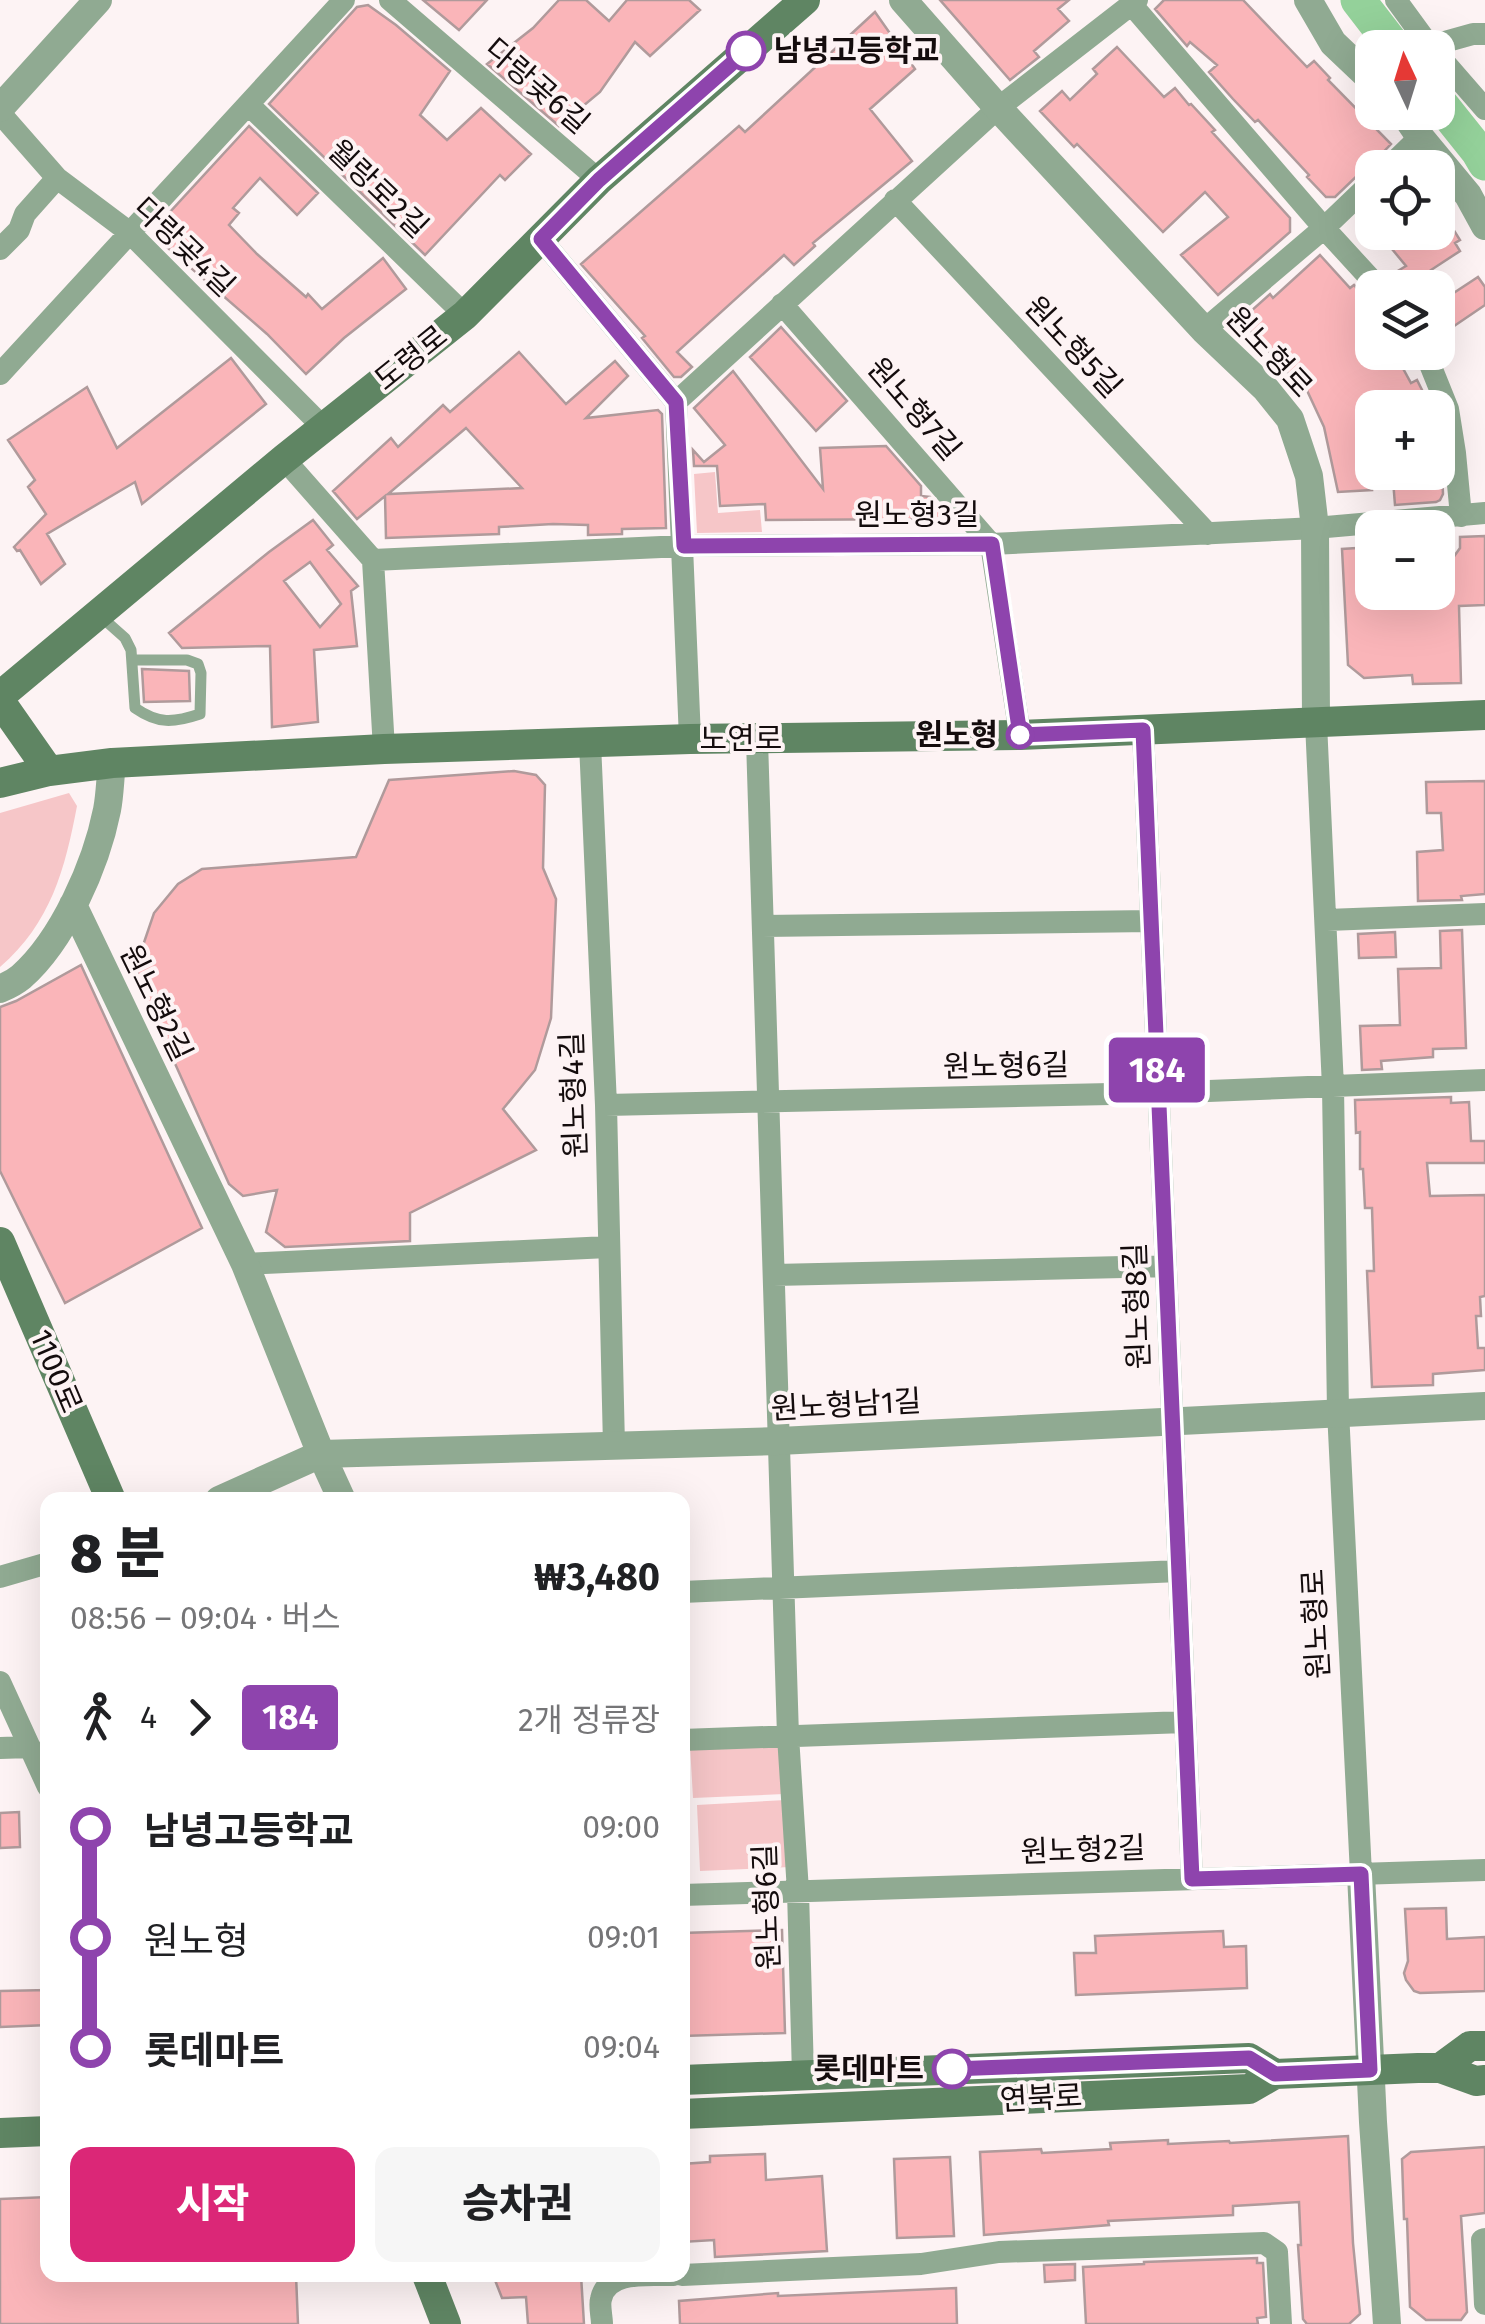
<!DOCTYPE html>
<html lang="ko">
<head>
<meta charset="utf-8">
<style>
  :root { --surface:#fff; --page:#f6f6f6; --text:#202124; --muted:#757577; --accent:#db2777 }
  body { margin:0; font-family:"Fira Sans","Noto Sans KR",sans-serif; background:var(--page); color:var(--text); height:100vh; display:flex; flex-direction:column; font-size:38px; white-space:nowrap }
  * { box-sizing:border-box; margin:0 }
  p { font-size:32px; color:var(--muted) }
  .icon { flex:none; width:55px; height:55px; fill:none; stroke:currentColor; stroke-width:2; stroke-linecap:round; stroke-linejoin:round }
  .map { position:relative; flex:1; overflow:hidden }
  .panel { position:absolute; left:40px; top:1492px; width:650px; height:790px; display:flex; flex-direction:column; background:var(--surface); border-radius:20px; box-shadow:0 10px 40px #0002 }
  .panel>* { flex:none }
  .badge { padding:0 20px; border-radius:8px; font-size:35px; line-height:65px }
  .needle { width:65px; rotate:356deg }
  .controls { position:absolute; left:1355px; top:30px; display:grid; gap:20px }
  .controls a { display:grid; place-items:center; width:100px; height:100px; border-radius:20px; background:var(--surface); box-shadow:0 10px 40px #0002; font-size:50px }
  .map>.badge { position:absolute; translate:-50% -50%; box-shadow:0 0 0 5px #fff }
  .legs { display:flex; align-items:center; gap:15px; height:110px; padding:0 30px; font-size:32px }
  .legs p { margin-inline-start:auto }
  .headline { display:flex; align-items:center; justify-content:space-between; height:170px; padding:0 30px }
  h1 { font-size:55px; font-weight:800; line-height:75px }
  .button { display:flex; gap:20px; margin-top:auto; padding:20px 30px }
  .button a { flex:1; height:115px; border-radius:20px; background:var(--accent); color:#fff; font-size:40px; font-weight:800; line-height:115px; text-align:center }
  .button a+a { background:var(--page); color:var(--text) }
  ul { padding:0 30px; list-style:none }
  li { display:flex; align-items:center; gap:35px; height:110px; font-size:38px }
  li i { display:grid; place-items:center; width:15px; height:100%; margin:0 12px; background:currentColor }
  li i::after { content:''; width:25px; height:25px; margin:-12px; border:8px solid; border-radius:50%; background:var(--surface) }
  li p { margin-inline-start:auto }
  li:first-child i { background:linear-gradient(#0000 50%,currentColor 0) }
  li:last-child i { background:linear-gradient(currentColor 50%,#0000 0) }
  .map>svg:first-child { display:block }
</style>
</head>
<body>
<div class="map">
<svg width="1485" height="2324" viewBox="0 0 1485 2324">
  <rect width="100%" height="100%" fill="#fdf3f4"/>
  <path fill="#f6c6c8" d="M715 472 718 513 760 510 762 532 697 533 694 474Z
    M69 793 77 806C65 869 51 923 0 967V813Z
    M782 1742 784 1794 693 1798 690 1746Z
    M786 1800 790 1867 700 1871 697 1805Z"/>
  <g fill="none" stroke-linecap="round" stroke-linejoin="round">
    <path stroke="#94d19a" stroke-width="35" d="M1358 0 1395 48
      M1438 101 1478 151 1485 163"/>
  </g>
  <path fill="#fab5b9" stroke="#b09a9b" stroke-width="2.5" fill-rule="evenodd" d="M423 0H487L459 30Z
    M559 0H586L609 21 627 0H689L700 10 650 56 635 42 600 92 559 126 487 64 533 28Z
    M940 0H1069L1058 9 1069 21 1034 51 1039 57 1010 80Z
    M1164 0H1243L1307 67 1314 61 1330 78 1328 80 1391 144 1369 167 1362 171 1335 197H1326L1307 177 1309 175 1258 120 1255 122 1233 99 1209 72 1217 65 1190 42 1187 46 1155 9Z
    M368 5 396 25 450 71 420 115 447 140 481 108 531 154 505 180 500 175 425 255 269 104 357 7Z
    M875 12 915 69 870 109 912 161 813 243 815 246 794 265 784 255 677 352 692 367 681 377H674L642 338 645 336 581 264 739 126 745 132Z
    M1117 47 1164 97 1175 88 1189 105 1191 104 1215 130 1212 132 1290 218V232L1218 295 1181 255 1228 217 1205 192 1163 232 1077 144 1074 147 1040 111 1062 91 1070 100 1097 74 1093 69Z
    M249 126 318 193 297 215 260 178 233 208 239 213 229 225 257 254 306 297 308 294 322 309 383 258 406 289 344 338 306 374 267 334 161 242 159 224Z
    M1438 205 1460 240 1455 243 1460 251 1431 270 1449 296 1478 277 1485 287V305L1438 337V288H1402L1391 275 1406 266 1378 232H1438Z
    M1320 255 1350 288 1354 285 1372 306V352H1394L1411 383 1417 380 1425 396 1410 403 1413 408H1358L1372 490 1338 492 1324 427 1297 369 1290 375 1241 320 1270 294 1273 298Z
    M781 327 847 401 816 431 750 357Z
    M519 352 566 404 615 361 628 376 586 418 658 410 662 414 666 528 622 529V534L588 535V525L553 524 499 527V534L386 538 385 496 357 519 333 491 391 438 398 447 443 405 450 412ZM466 428 522 488 388 494Z
    M231 358 266 404 142 504 135 482 47 534 65 564 41 584 20 550 17 551 14 547 46 514 28 487 35 480 8 440 87 387 117 448Z
    M733 371 823 489 820 448 886 446 921 486V496L930 497 944 515 936 519 766 520 765 504 720 506 717 466H694L693 450 704 462 725 445 694 408Z
    M1405 472H1442L1443 494 1440 500 1436 502 1395 505 1393 480 1406 479Z
    M313 520 333 545 327 550 358 586 351 591 357 646 314 650 318 722 272 727 270 646 182 648 169 633 269 552ZM310 562 341 604 320 627 284 581Z
    M1485 536V605L1459 606 1461 683 1413 684 1412 675 1364 678 1348 665 1342 549 1372 547V592H1438V563L1450 562 1460 548V537Z
    M142 669 189 671 190 701 144 702Z
    M514 771 536 775 545 785 543 868 556 899 551 1018 535 1070 503 1109 536 1150 410 1213V1241L285 1247 266 1232 277 1190 243 1196 229 1184 138 981 137 963 154 913 178 884 202 869 356 857 389 780Z
    M1485 781V894L1461 896 1462 900 1418 901 1417 852 1443 850 1441 813H1427L1426 782Z
    M1462 930 1466 1048 1433 1049V1057L1381 1061 1382 1069 1362 1070 1360 1026 1400 1025 1398 969 1441 968 1440 931Z
    M1395 932 1396 957 1359 958 1358 934Z
    M81 965 202 1228 65 1303 0 1171V1007L16 1001Z
    M1451 1097V1103L1469 1102 1471 1141H1485V1163H1427L1430 1196 1485 1195V1296L1480 1297 1481 1316H1476L1478 1348H1485V1370L1433 1374V1385L1372 1387 1367 1271H1374L1372 1208H1365L1363 1169H1360V1132L1356 1133 1355 1100Z
    M19 1812 20 1847 0 1848V1813Z
    M1446 1908 1447 1939 1485 1937V1991L1420 1993 1414 1991 1406 1980 1404 1973 1408 1961 1405 1909Z
    M782 1930 785 2033 682 2036V1933Z
    M1223 1931 1224 1947 1246 1946 1247 1988 1076 1995 1074 1953H1096L1095 1936Z
    M48 1990V2025L0 2027V1991Z
    M1348 2136 1353 2243 1360 2314 1349 2324H1307L1303 2319 1298 2245H1301L1299 2202 1233 2206V2215L1108 2221 1109 2225 984 2235 980 2152 1041 2149 1042 2153 1111 2149 1110 2143 1168 2140V2144L1229 2141 1230 2143Z
    M1485 2147V2213L1461 2216 1467 2312 1461 2320H1426L1410 2307 1407 2219H1404L1402 2159 1411 2152Z
    M765 2154 766 2180 822 2176 827 2251 715 2257 714 2240 682 2242V2164L710 2162V2156Z
    M950 2157 954 2236 897 2238 894 2159Z
    M48 2197V2275H296L298 2324H0V2199Z
    M1257 2258V2263H1263L1266 2317 1257 2318 1258 2324H1086L1083 2267 1144 2264V2262Z
    M1075 2264V2280L1045 2282 1044 2265Z
    M493 2275H581L584 2324H528L526 2297 502 2298Z
    M956 2288 957 2324H680L679 2301 778 2293V2296Z"/>
  <g fill="none" stroke-linecap="round" stroke-linejoin="round">
    <path stroke="#90aa92" stroke-width="11" d="M98 614 125 638 131 650 135 708C158 724 173 723 200 714L201 673 198 664 187 660H132"/>
    <path stroke="#90aa92" stroke-width="22" d="M390 0 599 180
      M1396 0 1431 48
      M1132 5 1324 228 1379 288
      M1430 46 1473 34H1485
      M1438 55 1485 109
      M249 105 465 315
      M0 113 57 178 129 232 324 428
      M1388 168 1420 137
      M895 200 1208 534
      M541 239 676 402 690 739
      M0 249 19 230 25 214 57 178
      M782 304 991 544 1020 735
      M1204 330 1324 228 1372 182
      M1425 352 1448 409 1455 453 1461 516
      M0 374 344 0
      M676 402 998 108 1137 0
      M284 459 373 560 683 546 991 544 1315 528 1485 513
      M373 560 384 749
      M1316 723 1333 1087 1338 1411 1361 1874
      M1143 730 1192 1879
      M757 740 788 1736 798 1891 803 2075
      M590 743 606 1105 614 1446
      M1327 920 1485 914
      M763 926 1151 921
      M606 1105 1158 1093 1485 1080
      M245 1264 608 1247
      M774 1275 1166 1266
      M0 1577 48 1563
      M682 1592 1179 1571
      M0 1682 48 1787
      M682 1740 1185 1722
      M0 1748 30 1747
      M682 1895 1485 1870
      M1485 2239 1482 2240 1485 2304
      M682 2275 921 2264 999 2252 1264 2243 1277 2252 1281 2324
      M602 2324C602 2317 599 2306 601 2299 607 2269 651 2276 673 2275"/>
    <path stroke="#90aa92" stroke-width="28" d="M903 0 998 108 1204 330 1265 388 1290 419 1309 476 1315 528 1316 723
      M1308 0 1333 43 1372 80
      M0 108 98 0
      M1403 112 1420 137 1468 195 1485 226
      M73 905 245 1264 321 1454 342 1500
      M0 989C7 986 15 982 21 977 63 940 96 865 107 810 110 795 110 779 112 763
      M219 1500 321 1454 779 1441 1485 1406
      M1361 1874 1373 2122 1387 2324"/>
    <path stroke="#5f8563" stroke-width="30" d="M0 696 284 459 465 315 599 180 805 0
      M0 701 49 771
      M0 783 49 771 112 763 384 749 690 739 1020 735 1485 715
      M0 1242 111 1500
      M1440 2068 1470 2046H1485
      M682 2080 1249 2058 1275 2074
      M682 2114 1249 2089 1275 2074 1418 2068H1440L1476 2081 1485 2080
      M0 2133 48 2131
      M427 2275 446 2324"/>
  </g>
  <g fill="none" stroke-linecap="round" stroke-linejoin="round">
    <g stroke="#fff" stroke-width="22">
      <path id="line-1" d="M746 51 599 180 541 239 676 402 684 546 992 544 1020 735 1143 730 1192 1879 1361 1874 1370 2070 1275 2074 1249 2058 952 2069"/>
    </g>
    <use href="#line-1" stroke="#8e44ad" stroke-width="15"/>
  </g>
  <g fill="#fff" stroke="#8e44ad" stroke-width="5">
    <circle cx="746" cy="51" r="18"/>
    <circle cx="1020" cy="735" r="12"/>
    <circle cx="952" cy="2069" r="18"/>
  </g>
  <g text-anchor="middle" stroke-width="8" stroke-linejoin="round" paint-order="stroke">
    <g font-size="30" font-weight="bold" fill="#140c0d" stroke="#fdf3f4" text-anchor="end">
      <text x="774" y="61" text-anchor="start">남녕고등학교</text>
      <text x="998" y="745">원노형</text>
      <text x="924" y="2079">롯데마트</text>
    </g>
    <g font-size="30" fill="#140c0d" stroke="#fdf3f4">
      <text transform="translate(537 86) rotate(41)" y="10">다랑곶6길</text>
      <text transform="translate(378 189) rotate(44)" y="10">월랑로2길</text>
      <text transform="translate(184 247) rotate(44)" y="10">다랑곶4길</text>
      <text transform="translate(1073 347) rotate(47)" y="10">원노형5길</text>
      <text transform="translate(1269 352) rotate(47)" y="10">원노형로</text>
      <text transform="translate(411 358) rotate(-39)" y="10">도령로</text>
      <text transform="translate(914 409) rotate(49)" y="10">원노형7길</text>
      <text x="917" y="525">원노형3길</text>
      <text x="741" y="749">노연로</text>
      <text transform="translate(156 1003) rotate(64)" y="10">원노형2길</text>
      <text transform="translate(1006 1066) rotate(-1)" y="10">원노형6길</text>
      <text transform="translate(574 1095) rotate(-92)" y="10">원노형4길</text>
      <text transform="translate(1137 1306) rotate(-92)" y="10">원노형8길</text>
      <text transform="translate(56 1371) rotate(67)" y="10">1100로</text>
      <text transform="translate(846 1405) rotate(-3)" y="10">원노형남1길</text>
      <text transform="translate(1316 1624) rotate(-93)" y="10">원노형로</text>
      <text transform="translate(1083 1850) rotate(-2)" y="10">원노형2길</text>
      <text transform="translate(767 1907) rotate(-92)" y="10">원노형6길</text>
      <text transform="translate(1041 2098) rotate(-3)" y="10">연북로</text>
    </g>
  </g>
</svg>
<div class="controls">
<a><svg class="needle" viewBox="-14 -14 28 28"><path d="M0-13l5 13h-10z" fill="#e53935"/><path d="M0 13l5-13h-10z" fill="#757577"/></svg></a>
<a><svg class="icon" aria-label="locate" viewBox="0 0 24 24"><circle cx="12" cy="12" r="6"/><path d="M12 2v4M12 18v4M2 12h4M18 12h4"/></svg></a>
<a><svg class="icon" aria-label="layers" viewBox="0 0 24 24"><path d="M12 4l9 5-9 5-9-5zM3 14l9 5 9-5"/></svg></a>
<a>+</a>
<a>−</a>
</div>
<b class="badge" style="left:1157px;top:1070px;background:#8e44ad;color:#fff">184</b>
<section class="panel">
<div class="headline"><div><h1>8 분</h1><p>08:56 – 09:04 · 버스</p></div><b>₩3,480</b></div>
<div class="legs"><svg class="icon" aria-label="walk" viewBox="0 0 24 24"><circle cx="13" cy="4" r="2"/><path d="M13 8l-2 6 4 7M11 14l-3 7M7 12l3-4h3l4 4"/></svg>4<svg class="icon" aria-label="forward" viewBox="0 0 24 24"><path d="M9 5l7 7-7 7"/></svg><b class="badge" style="background:#8e44ad;color:#fff">184</b><p>2개 정류장</p></div>
<ul>
<li><i style="color:#8e44ad"></i><b>남녕고등학교</b><p>09:00</p></li>
<li><i style="color:#8e44ad"></i><span>원노형</span><p>09:01</p></li>
<li><i style="color:#8e44ad"></i><b>롯데마트</b><p>09:04</p></li>
</ul>
<div class="button"><a>시작</a><a>승차권</a></div>
</section>
</div>
</body>
</html>
